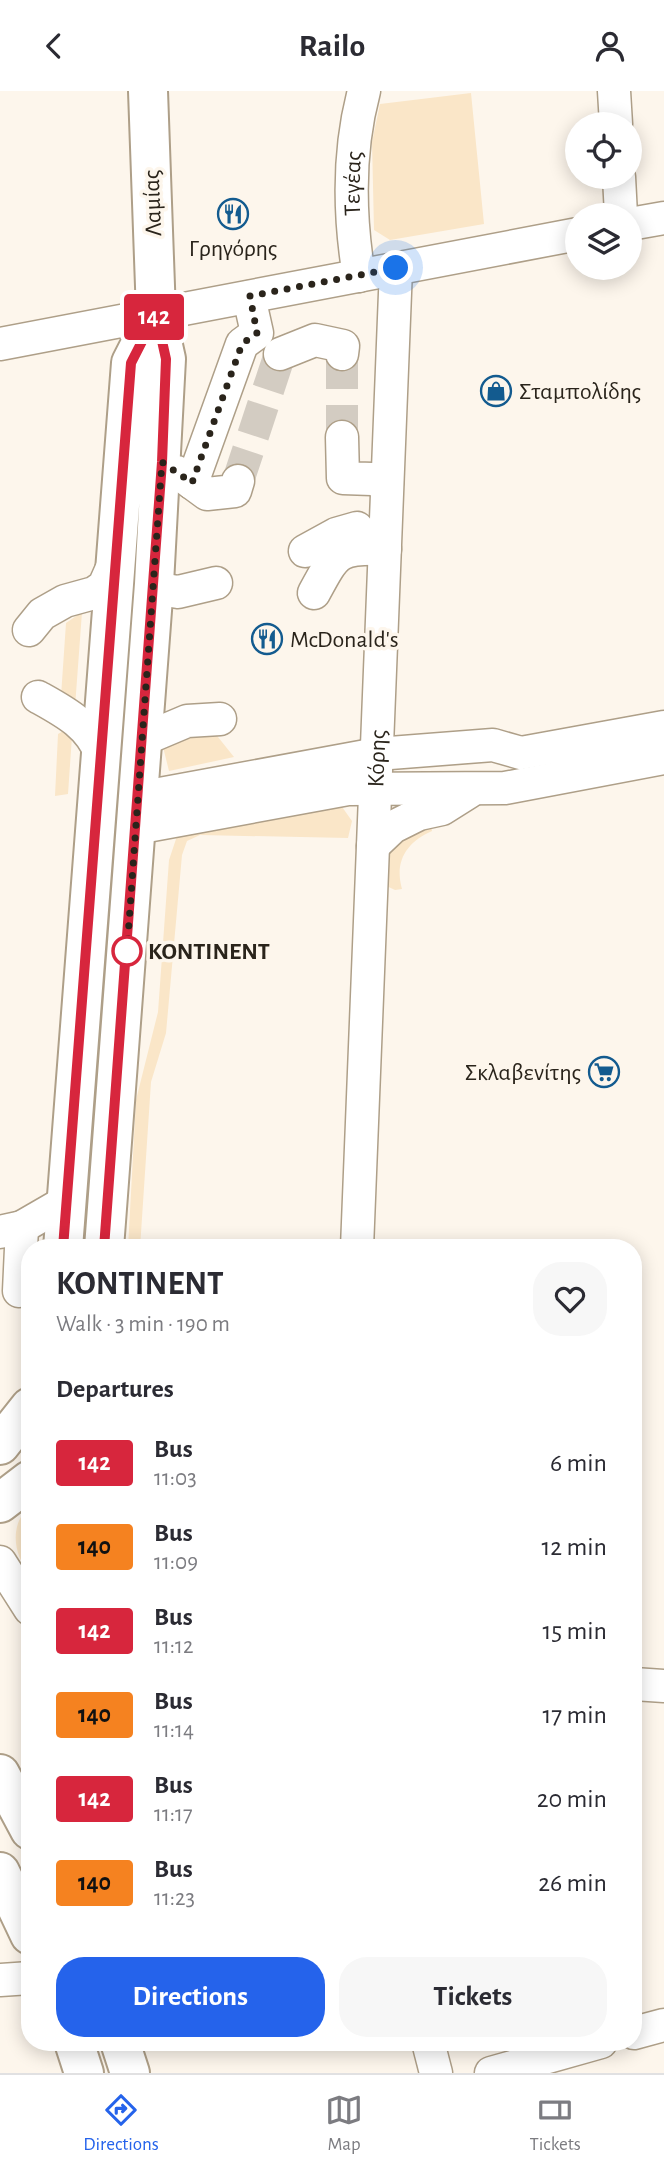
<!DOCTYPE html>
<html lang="en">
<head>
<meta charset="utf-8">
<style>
  :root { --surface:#fff; --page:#f7f7f7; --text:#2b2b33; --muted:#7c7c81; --line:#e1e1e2; --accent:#2563eb }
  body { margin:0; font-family:"Alegreya Sans",sans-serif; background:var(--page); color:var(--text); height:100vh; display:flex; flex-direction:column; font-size:26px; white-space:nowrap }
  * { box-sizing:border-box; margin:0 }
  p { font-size:23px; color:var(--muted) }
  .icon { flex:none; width:38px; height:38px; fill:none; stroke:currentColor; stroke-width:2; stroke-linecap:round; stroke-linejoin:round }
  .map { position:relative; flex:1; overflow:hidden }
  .side { position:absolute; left:21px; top:1148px; width:621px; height:812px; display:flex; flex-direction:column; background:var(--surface); border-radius:28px; box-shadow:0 4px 18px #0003 }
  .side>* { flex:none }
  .badge { padding:0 14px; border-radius:5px; font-size:24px; line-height:46px }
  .tools { position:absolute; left:565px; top:21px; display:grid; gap:14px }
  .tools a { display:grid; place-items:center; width:77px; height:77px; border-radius:50%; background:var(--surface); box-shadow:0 4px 18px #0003; font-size:35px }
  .you { position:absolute; width:35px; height:35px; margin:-18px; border:5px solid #fff; border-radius:50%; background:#1a73e8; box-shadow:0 0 0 10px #1a73e833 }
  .map>.badge { position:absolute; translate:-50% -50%; box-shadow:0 0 0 4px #fff }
  h2 { padding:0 35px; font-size:26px; line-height:63px }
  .round { display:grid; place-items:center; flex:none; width:74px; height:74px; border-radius:28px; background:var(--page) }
  .head { display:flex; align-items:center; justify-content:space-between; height:119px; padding:0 35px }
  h1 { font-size:33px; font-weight:700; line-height:52px }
  .primary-button { display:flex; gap:14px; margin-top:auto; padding:14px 35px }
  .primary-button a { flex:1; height:80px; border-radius:28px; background:var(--accent); color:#fff; font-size:28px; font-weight:700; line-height:80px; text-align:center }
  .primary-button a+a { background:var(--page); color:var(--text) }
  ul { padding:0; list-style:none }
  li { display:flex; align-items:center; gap:21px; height:84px; padding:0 35px }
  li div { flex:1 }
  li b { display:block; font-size:26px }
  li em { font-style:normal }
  li .badge { min-width:77px; font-weight:700; text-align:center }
  header { display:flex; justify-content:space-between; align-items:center; height:91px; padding:0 35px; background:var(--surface); font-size:32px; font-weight:700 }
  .menu { display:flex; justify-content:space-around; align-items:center; height:98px; border-top:2px solid var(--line); background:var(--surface); font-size:19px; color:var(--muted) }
  .menu a { display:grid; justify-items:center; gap:4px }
  .menu .selected { color:var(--accent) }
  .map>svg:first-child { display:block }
</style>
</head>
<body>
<header><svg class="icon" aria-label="back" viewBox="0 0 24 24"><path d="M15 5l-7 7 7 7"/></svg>Railo<svg class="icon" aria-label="person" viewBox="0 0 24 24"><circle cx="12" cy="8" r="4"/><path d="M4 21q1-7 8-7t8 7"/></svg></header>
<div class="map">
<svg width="664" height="1982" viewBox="0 0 664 1982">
  <rect width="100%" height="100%" fill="#fdf6ec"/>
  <path fill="#fae6c8" d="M471 2 484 133 390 149 374 139 372 51 380 13Z
    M82 521 75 616 61 605 66 532Z
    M210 636 234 666 169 680 162 652Z
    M65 639 72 645 68 703 55 705 58 643Z
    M340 713 352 730 348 747 200 744 187 750 182 764 166 942 151 991 140 1157H128L136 1009 158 921 169 769 179 739Z
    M430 724 432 740C407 751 394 770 402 798L395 799 378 791 379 769Z
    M30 1415V1483C13 1464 9 1433 30 1415Z"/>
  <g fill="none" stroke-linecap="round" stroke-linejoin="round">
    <path stroke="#d3ccc2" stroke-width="32" stroke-dasharray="32 16" stroke-linecap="butt" d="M342 346V263
      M238 390 280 263"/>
    <g stroke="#ae9f88" stroke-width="35">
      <g id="minor">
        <path d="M614 0 616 33"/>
        <path d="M619 86 621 124"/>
        <path d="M630 133 664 127"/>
        <path id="s1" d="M359 185C349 124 348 60 364 0"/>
        <path d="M0 253 578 143"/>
        <path d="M280 263 315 249 343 255 342 263"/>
        <path d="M342 346 343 387 372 388 387 392"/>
        <path d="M177 381 207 403 235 400 238 390"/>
        <path d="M192 392 242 253 257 242 249 206"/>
        <path d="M305 460 336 443 357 437"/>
        <path d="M153 497 178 501 216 492"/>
        <path d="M314 502C336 461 338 456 385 458"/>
        <path d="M29 539 42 523 65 510 94 502 104 495 116 468"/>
        <path d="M38 606C65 621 90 634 101 664"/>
        <path d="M142 649 187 630 220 628"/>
        <path d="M138 707 377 663 493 654 521 662 664 636"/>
        <path d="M136 737 348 698 505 697 664 667"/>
        <path d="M373 755 393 736 419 723 442 718 469 701"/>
        <path d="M0 1141 22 1136 67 1110"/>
        <path id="s2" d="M357 1157 396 177"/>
        <path d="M19 1200 22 1136"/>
        <path d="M0 1471 30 1518"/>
        <path d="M634 1593 664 1595"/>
        <path d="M0 1889 30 1887"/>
        <path d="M634 1942 664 1934"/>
        <path d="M428 1951 436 1982"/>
        <path d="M491 1982 601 1951"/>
      </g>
    </g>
    <g stroke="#ae9f88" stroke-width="42">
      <path id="major" d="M63 1157 131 272 156 223
        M104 1157 154 493 166 268 156 223 148 0
        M0 1354 30 1316
        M0 1412 30 1389
        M0 1683 30 1739
        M0 1781 30 1844
        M74 1951 84 1982
        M120 1951 130 1982"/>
    </g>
    <use href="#minor" stroke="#fff" stroke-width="32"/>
    <use href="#major" stroke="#fff" stroke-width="38"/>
  </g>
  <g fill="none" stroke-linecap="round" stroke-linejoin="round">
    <g stroke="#fff" stroke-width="16">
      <path id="line" d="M63 1157 131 272 156 223 166 268 162 371 104 1157"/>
    </g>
    <use href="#line" stroke="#d7263d" stroke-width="10"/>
    <path stroke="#2a241b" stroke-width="7" stroke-dasharray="0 12.6" d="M127 860 162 371 192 392 242 253 257 242 250 205 396 177"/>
  </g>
  <defs>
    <g id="restaurant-ring" transform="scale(1.575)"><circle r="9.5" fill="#fdf6ec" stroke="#135b8f" stroke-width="1.5"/><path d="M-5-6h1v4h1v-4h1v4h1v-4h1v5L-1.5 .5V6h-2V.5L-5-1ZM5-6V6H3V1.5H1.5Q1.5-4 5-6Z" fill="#135b8f"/></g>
    <g id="shop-ring" transform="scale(1.575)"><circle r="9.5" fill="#fdf6ec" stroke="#135b8f" stroke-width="1.5"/><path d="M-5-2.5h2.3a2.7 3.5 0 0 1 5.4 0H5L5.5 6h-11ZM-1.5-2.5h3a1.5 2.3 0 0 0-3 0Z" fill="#135b8f"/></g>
    <g id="supermarket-ring" transform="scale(1.575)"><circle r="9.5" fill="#fdf6ec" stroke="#135b8f" stroke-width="1.5"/><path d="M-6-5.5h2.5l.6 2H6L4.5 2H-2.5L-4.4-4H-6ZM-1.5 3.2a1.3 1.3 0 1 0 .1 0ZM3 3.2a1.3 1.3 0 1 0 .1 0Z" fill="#135b8f"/></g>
  </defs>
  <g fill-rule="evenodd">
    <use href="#restaurant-ring" x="233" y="123"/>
    <use href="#shop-ring" x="496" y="300"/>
    <use href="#restaurant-ring" x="267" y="548"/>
    <use href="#supermarket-ring" x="604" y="981"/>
  </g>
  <circle fill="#fff" stroke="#d7263d" stroke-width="3.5" cx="127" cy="860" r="14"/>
  <g text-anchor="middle" stroke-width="7" stroke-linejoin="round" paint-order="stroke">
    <g font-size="24" fill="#2a241b" stroke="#fdf6ec">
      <text dy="8" stroke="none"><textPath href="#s1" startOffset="93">Τεγέας</textPath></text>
      <text transform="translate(152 112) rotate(-92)" y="8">Λαμίας</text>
      <text dy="8" stroke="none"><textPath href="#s2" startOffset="490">Κόρης</textPath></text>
    </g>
    <g font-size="24" fill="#2a241b" stroke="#fdf6ec" text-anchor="start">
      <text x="233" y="165" text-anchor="middle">Γρηγόρης</text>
      <text x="519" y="308">Σταμπολίδης</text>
      <text x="290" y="556">McDonald's</text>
      <text x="581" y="989" text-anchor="end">Σκλαβενίτης</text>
    </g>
    <g font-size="24" font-weight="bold" fill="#2a241b" stroke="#fdf6ec" text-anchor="start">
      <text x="148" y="868">ΚΟΝΤΙΝΕΝΤ</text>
    </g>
  </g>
</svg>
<div class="tools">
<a><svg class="icon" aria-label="locate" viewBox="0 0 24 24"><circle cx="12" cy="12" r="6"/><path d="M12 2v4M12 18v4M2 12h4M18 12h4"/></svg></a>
<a><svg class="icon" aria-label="layers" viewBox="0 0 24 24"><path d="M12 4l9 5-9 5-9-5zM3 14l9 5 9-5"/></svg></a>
</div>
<div class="you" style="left:396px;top:177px"></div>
<b class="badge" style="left:154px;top:226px;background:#d7263d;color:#fff">142</b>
<section class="side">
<div class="head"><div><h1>ΚΟΝΤΙΝΕΝΤ</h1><p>Walk · 3 min · 190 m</p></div><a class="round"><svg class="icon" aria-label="heart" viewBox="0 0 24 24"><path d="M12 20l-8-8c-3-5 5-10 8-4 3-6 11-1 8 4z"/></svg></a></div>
<h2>Departures</h2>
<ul>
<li><span class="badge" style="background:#d7263d;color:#fff">142</span><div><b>Bus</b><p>11:03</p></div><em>6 min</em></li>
<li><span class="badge" style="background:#f58220;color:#111">140</span><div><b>Bus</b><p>11:09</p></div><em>12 min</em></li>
<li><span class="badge" style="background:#d7263d;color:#fff">142</span><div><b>Bus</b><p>11:12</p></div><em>15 min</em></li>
<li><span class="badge" style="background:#f58220;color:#111">140</span><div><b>Bus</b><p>11:14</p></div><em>17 min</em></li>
<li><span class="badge" style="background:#d7263d;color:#fff">142</span><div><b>Bus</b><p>11:17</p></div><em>20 min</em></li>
<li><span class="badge" style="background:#f58220;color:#111">140</span><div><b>Bus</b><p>11:23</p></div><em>26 min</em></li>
</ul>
<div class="primary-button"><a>Directions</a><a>Tickets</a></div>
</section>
</div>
<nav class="menu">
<a class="selected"><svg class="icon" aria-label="directions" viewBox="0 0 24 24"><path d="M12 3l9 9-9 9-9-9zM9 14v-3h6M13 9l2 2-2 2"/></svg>Directions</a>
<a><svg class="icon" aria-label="map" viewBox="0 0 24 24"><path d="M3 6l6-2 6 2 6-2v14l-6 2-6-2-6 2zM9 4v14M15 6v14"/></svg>Map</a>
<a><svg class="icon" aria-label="tickets" viewBox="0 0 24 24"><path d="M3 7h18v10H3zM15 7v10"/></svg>Tickets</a>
</nav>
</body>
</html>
